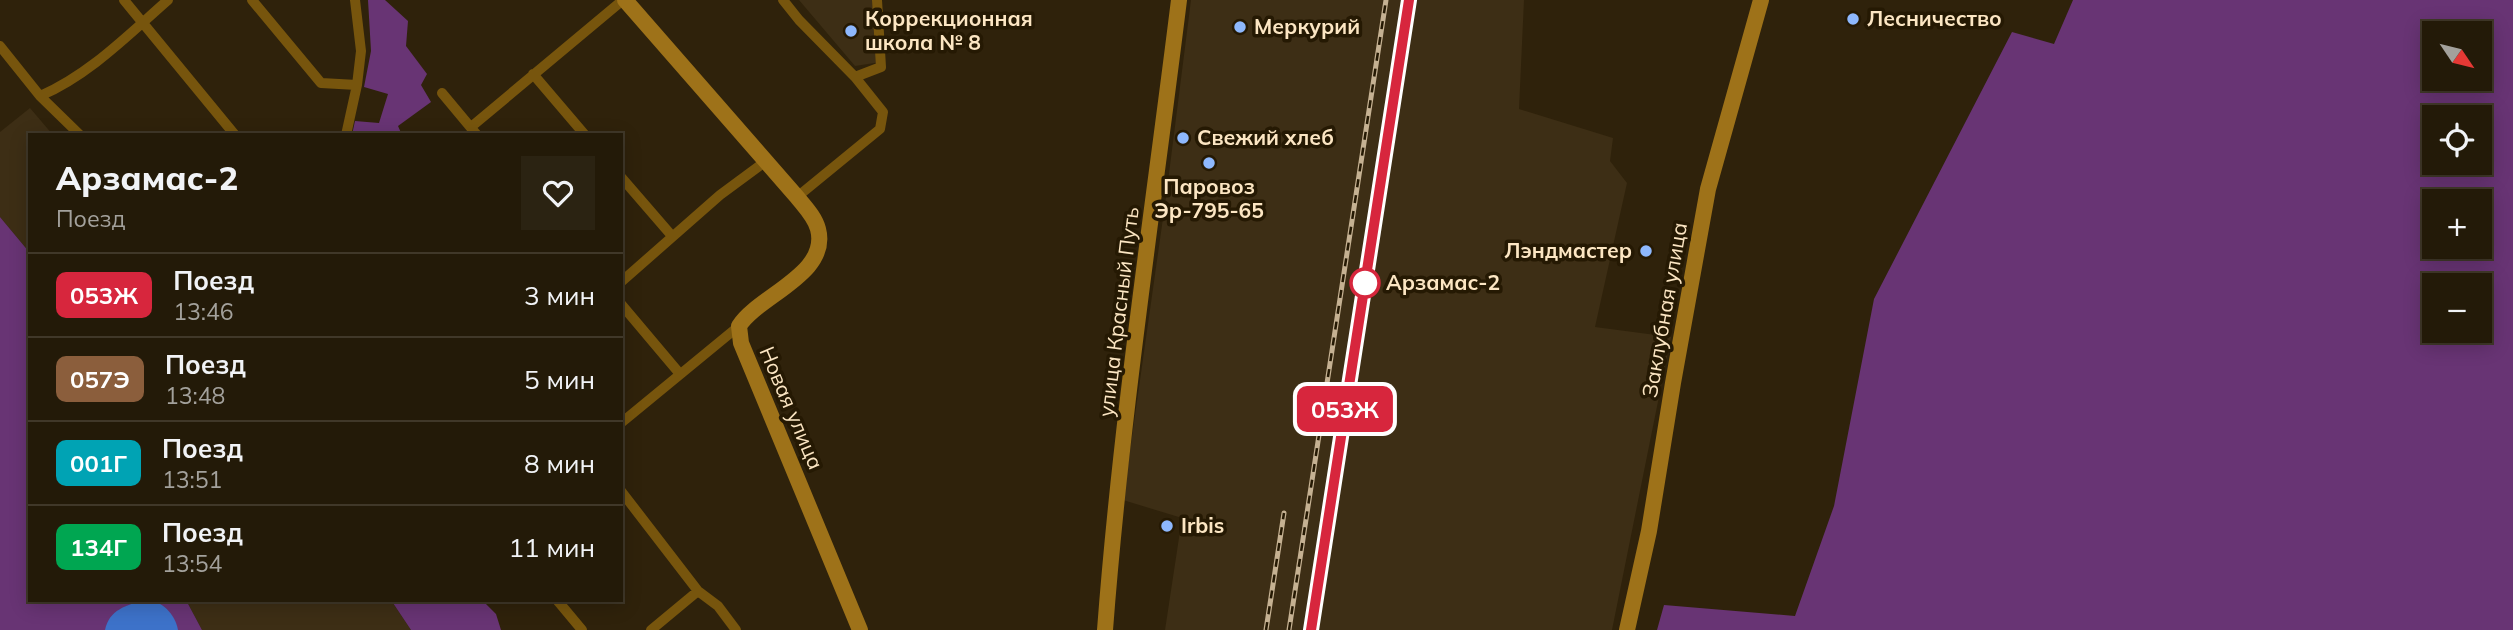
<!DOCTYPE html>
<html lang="ru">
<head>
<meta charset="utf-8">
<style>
  :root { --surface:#231a08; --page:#2b2312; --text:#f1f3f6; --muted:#a3a19c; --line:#403829 }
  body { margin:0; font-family:Mulish,sans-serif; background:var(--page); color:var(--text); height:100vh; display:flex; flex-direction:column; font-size:26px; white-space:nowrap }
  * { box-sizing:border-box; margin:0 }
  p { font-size:23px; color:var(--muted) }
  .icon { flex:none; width:38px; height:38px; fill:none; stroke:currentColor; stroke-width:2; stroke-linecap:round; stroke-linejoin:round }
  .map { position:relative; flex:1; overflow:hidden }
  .panel { position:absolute; left:28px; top:133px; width:595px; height:469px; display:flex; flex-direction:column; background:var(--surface); border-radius:0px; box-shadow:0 4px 18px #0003,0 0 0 2px var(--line) }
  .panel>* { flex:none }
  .badge { padding:0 14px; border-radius:10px; font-size:24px; line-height:46px }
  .needle { width:46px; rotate:125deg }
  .controls { position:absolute; left:2422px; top:21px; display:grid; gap:14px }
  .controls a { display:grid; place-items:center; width:70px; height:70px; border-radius:0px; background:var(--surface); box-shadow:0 4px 18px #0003,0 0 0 2px var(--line); font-size:35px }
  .map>.badge { position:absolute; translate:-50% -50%; box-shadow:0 0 0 4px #fff }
  .round { display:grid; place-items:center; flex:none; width:74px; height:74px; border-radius:0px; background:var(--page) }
  .head { display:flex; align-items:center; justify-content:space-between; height:119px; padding:0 28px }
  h1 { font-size:33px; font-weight:800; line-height:52px }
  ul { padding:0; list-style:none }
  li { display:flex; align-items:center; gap:21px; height:84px; padding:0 28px; border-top:2px solid var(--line) }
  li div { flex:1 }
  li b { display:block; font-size:26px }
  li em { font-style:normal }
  li .badge { min-width:77px; font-weight:700; text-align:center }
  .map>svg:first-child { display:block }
</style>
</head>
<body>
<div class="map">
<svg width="2513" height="630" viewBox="0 0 2513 630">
  <rect width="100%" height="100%" fill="#2f220b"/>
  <path fill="#3d2e15" d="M799 0H872L881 62 855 66Z
    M1191 0H1524L1519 109 1613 138 1610 161 1627 183 1595 327 1671 337 1612 630H1165L1182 518 1123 500 1166 197Z
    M30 108 53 135H30V253L0 217V132Z
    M186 600H391L411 630H202Z"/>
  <path fill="#683474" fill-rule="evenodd" d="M368 0H385L408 21 406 46 427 74 421 85 431 102 398 126 402 135H352L355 121 379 123 388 94 364 87 371 51Z
    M2073 0H2513V630H1657L1664 605 1795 616 1834 506 1874 299 2012 32 2054 44ZM2480 33V79H2434V33ZM2480 117V163H2434V117ZM2434 201H2480V247H2434ZM2480 285V331H2434V285Z
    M0 217 30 253V600H186L202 630H0Z
    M391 600H482L496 614 501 630H411Z"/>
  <path fill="#3d72c9" d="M145 600C162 600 175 614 178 630H105C109 610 126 605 145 600Z"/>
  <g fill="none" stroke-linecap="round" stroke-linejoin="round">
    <path stroke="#77550d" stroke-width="10" d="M124 0 235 135
      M252 0 321 83 357 85
      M783 0 799 20 855 77 883 112 880 129 797 197
      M0 46 40 96 80 135
      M533 74 585 135
      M855 77 881 67 877 0
      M442 93 477 135
      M40 96C89 75 128 35 168 0
      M471 127 623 0
      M346 135 357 85 361 51 355 0
      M621 177 672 236
      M621 282 720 195 766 161
      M621 304 680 374
      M621 423 739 326
      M621 491 698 591 718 606 736 630
      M557 600 582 630
      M651 630 698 591"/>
    <path stroke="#9e7219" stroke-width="16" d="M625 0 797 197C805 207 815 217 818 229 830 274 759 295 739 326L741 343 860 630
      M1105 630C1121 419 1153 210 1179 0
      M1627 630 1649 531 1673 383 1708 189 1761 0"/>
    <g stroke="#c5b192" stroke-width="5">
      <path id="rail" d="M1266 630 1284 513
        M1289 630 1386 0
        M1311 630 1409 0"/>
    </g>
    <use href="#rail" stroke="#251903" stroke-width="2.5" stroke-dasharray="8" stroke-linecap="butt"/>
  </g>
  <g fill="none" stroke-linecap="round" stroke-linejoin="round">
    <g stroke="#fff" stroke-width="16">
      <path id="line" d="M1311 630 1409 0"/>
    </g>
    <use href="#line" stroke="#d7263d" stroke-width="10"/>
  </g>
  <g fill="#8eb8fd" stroke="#251903" stroke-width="2.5">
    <circle cx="1853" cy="19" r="7"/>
    <circle cx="1240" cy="27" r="7"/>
    <circle cx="851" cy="31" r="7"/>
    <circle cx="1183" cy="138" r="7"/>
    <circle cx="1209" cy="163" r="7"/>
    <circle cx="1646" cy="251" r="7"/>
    <circle cx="1167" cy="526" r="7"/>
  </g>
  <circle fill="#fff" stroke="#d7263d" stroke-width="3.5" cx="1365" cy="283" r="14"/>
  <g text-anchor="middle" stroke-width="7" stroke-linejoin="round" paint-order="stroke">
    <g font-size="21" font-weight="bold" fill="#fce6c3" stroke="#251903" text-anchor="start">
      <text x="865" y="26">Коррекционная<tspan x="865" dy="24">школа № 8</tspan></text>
      <text x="1867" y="26">Лесничество</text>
      <text x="1254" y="34">Меркурий</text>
      <text x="1197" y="145">Свежий хлеб</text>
      <text x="1209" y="194" text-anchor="middle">Паровоз<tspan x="1209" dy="24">Эр-795-65</tspan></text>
      <text x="1632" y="258" text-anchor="end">Лэндмастер</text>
      <text x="1181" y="533">Irbis</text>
    </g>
    <g font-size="21" font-weight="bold" fill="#fce6c3" stroke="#251903" text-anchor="start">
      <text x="1386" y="290">Арзамас-2</text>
    </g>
    <g font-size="21" fill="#fce6c3" stroke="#251903">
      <text transform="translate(1665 310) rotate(-80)" y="7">Заклубная улица</text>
      <text transform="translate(1119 312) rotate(-83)" y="7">улица Красный Путь</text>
      <text transform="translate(791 408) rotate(67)" y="7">Новая улица</text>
    </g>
  </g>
</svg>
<div class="controls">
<a><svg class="needle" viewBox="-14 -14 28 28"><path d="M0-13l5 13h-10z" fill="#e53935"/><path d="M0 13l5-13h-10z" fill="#a3a19c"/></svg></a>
<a><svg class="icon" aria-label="locate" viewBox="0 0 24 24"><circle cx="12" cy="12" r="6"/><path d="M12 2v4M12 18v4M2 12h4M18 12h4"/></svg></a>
<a>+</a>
<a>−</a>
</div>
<b class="badge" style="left:1345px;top:409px;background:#d7263d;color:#fff">053Ж</b>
<section class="panel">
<div class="head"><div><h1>Арзамас-2</h1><p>Поезд</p></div><a class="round"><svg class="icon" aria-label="heart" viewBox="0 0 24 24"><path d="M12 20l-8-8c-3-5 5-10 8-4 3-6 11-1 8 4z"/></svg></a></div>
<ul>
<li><span class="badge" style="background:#d7263d;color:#fff">053Ж</span><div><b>Поезд</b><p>13:46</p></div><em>3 мин</em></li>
<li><span class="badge" style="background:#8b5e3c;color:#fff">057Э</span><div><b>Поезд</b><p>13:48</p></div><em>5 мин</em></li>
<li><span class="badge" style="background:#00a3b4;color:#fff">001Г</span><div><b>Поезд</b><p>13:51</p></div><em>8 мин</em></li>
<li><span class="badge" style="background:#00a651;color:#fff">134Г</span><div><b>Поезд</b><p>13:54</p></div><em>11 мин</em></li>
</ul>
</section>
</div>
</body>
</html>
